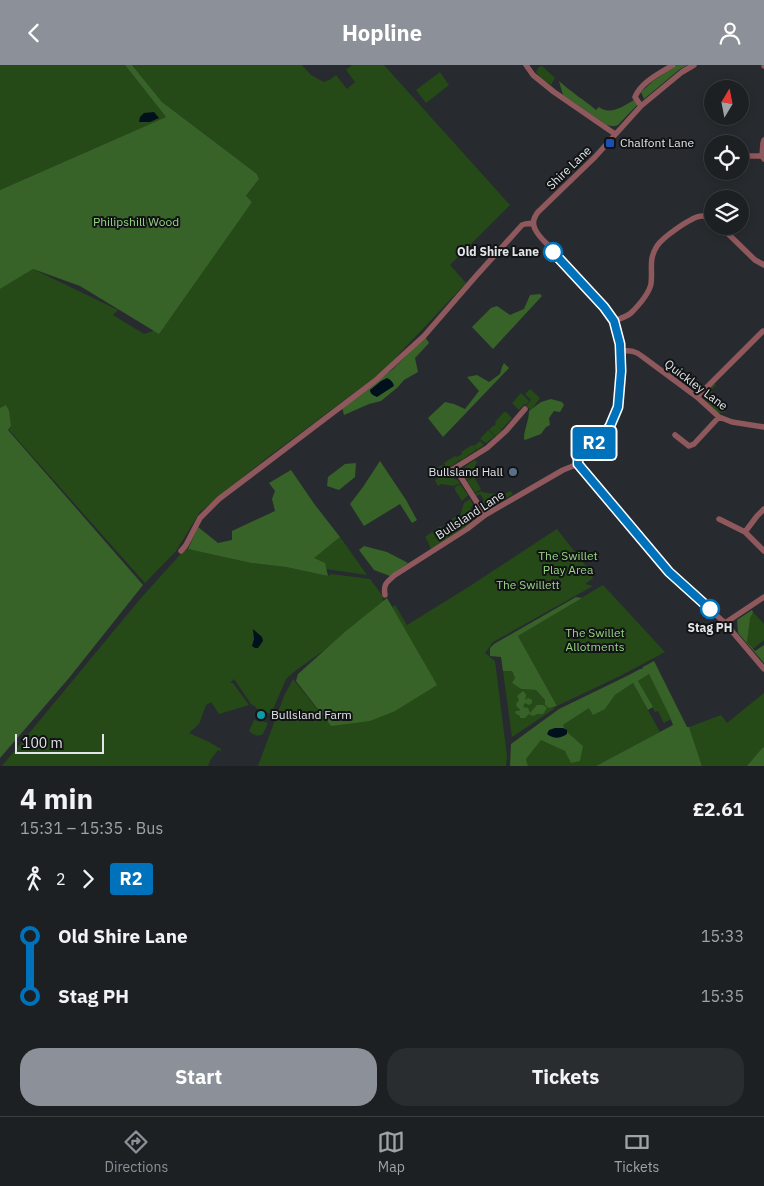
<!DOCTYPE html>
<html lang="en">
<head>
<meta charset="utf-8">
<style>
  :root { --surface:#1d2023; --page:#2a2d30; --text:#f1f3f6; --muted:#a0a3a6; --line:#3b3e41; --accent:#8c9099 }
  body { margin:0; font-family:"IBM Plex Sans",sans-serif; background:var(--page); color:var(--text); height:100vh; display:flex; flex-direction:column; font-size:19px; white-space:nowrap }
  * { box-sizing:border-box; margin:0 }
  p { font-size:16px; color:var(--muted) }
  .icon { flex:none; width:28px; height:28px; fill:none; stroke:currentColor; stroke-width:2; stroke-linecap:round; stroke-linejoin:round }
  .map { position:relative; height:701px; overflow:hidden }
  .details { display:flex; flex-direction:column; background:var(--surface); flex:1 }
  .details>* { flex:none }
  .badge { padding:0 10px; border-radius:4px; font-size:18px; line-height:32px }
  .needle { width:32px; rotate:10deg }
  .controls { position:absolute; left:704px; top:15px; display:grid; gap:10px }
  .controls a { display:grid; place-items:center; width:45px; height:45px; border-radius:50%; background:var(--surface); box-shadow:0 2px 8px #0003,0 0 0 1px var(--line); font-size:25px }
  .scale { position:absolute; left:15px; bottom:12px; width:89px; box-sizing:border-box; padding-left:5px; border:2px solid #e2e5e8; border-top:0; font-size:14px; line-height:18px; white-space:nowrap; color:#e2e5e8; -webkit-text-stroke:4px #111315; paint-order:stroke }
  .map>.badge { position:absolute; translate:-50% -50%; box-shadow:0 0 0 2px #fff }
  .legs { display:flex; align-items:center; gap:8px; height:55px; padding:0 20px; font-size:16px }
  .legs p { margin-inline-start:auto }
  .summary { display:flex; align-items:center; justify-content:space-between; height:85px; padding:0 20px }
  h1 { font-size:28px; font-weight:800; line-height:38px }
  .action { display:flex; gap:10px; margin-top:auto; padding:10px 20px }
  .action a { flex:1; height:58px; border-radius:20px; background:var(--accent); color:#fff; font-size:20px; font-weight:800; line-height:58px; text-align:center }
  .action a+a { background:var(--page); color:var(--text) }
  ul { padding:0 20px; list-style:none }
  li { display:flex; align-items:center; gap:18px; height:60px; font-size:19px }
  li i { display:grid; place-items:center; width:8px; height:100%; margin:0 6px; background:currentColor }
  li i::after { content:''; width:12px; height:12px; margin:-6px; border:4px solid; border-radius:50%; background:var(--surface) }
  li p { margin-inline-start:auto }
  li:first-child i { background:linear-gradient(#0000 50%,currentColor 0) }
  li:last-child i { background:linear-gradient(currentColor 50%,#0000 0) }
  header { display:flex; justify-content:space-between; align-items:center; height:65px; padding:0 20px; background:var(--accent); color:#fff; font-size:22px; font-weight:800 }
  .tab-bar { display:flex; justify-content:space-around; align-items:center; height:70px; border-top:1px solid var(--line); background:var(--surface); font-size:14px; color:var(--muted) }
  .tab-bar a { display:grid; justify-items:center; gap:2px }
  .tab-bar .selected { color:var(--accent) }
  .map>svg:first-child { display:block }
</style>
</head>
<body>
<header><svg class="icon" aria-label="back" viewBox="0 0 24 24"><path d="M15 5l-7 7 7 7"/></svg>Hopline<svg class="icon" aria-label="person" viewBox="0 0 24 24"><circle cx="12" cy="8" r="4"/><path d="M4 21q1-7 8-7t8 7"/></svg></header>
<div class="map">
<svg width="764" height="701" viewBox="0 0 764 701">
  <rect width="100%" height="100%" fill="#272b2f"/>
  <path fill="#254a17" d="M0 0H125L166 52 0 125Z
    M132 0H302L311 10 324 17 331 14 336 10 347 24 355 17 346 5 352 0H384L510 140 450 200 466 218 382 307 268 392 200 447 176 486 145 518 9 365 11 361 0 344V224L33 204 118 245 113 250 144 269 153 266 252 137 246 132 259 114 257 109 162 37Z
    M542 1 555 13 551 20 542 14 536 7 539 2Z
    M440 7 449 20 426 38 416 25Z
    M714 318 716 320 712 324V334L722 345 727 347 718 348C704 336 700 333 714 318Z
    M530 324 540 333 531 345 526 341 531 335 525 329Z
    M521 328 529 336 526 340 524 339 519 345 512 338Z
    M504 347H506L512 353 502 364 499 362 502 365 496 371 489 365 493 361H494L496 359 495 357Z
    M488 365 495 371 486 378 480 374Z
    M480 376 484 380 477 385 474 381 476 385 460 396 457 392 459 396 447 404 444 398 455 391 457 392 462 389 461 387 472 380 474 381Z
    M475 395 477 397 471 410 472 412 467 415 463 409C464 401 469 399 475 395Z
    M443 400 447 405 434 413 429 406Z
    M447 408 450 413C454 413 457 414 460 418L454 421 441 419 438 421 435 415Z
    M474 412 481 424 475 428 467 416Z
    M460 419 468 430 462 436 455 425V422Z
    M481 426 482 427 494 429 495 431 499 429 500 431 484 441 481 438 484 435 480 429 476 431 475 429Z
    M510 426 513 429 493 441H485Z
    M470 434 473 440 470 443 472 446 475 444 476 446 449 463 446 458 458 450 460 452 464 438Z
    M476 447C476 448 477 450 476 451 474 458 439 479 431 484L428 477Z
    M441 461 444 466 428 477 425 472Z
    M557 464 593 510 592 511 593 513 585 519 593 521 493 577 485 588 495 596 507 691 506 701H258L284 631 293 614 331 661 436 620 392 542 395 540 407 560 467 523Z
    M340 472 367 510 326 504 313 493Z
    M187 482 188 484 251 498 286 502 328 511 331 509 370 514 382 530 384 540 351 566 295 606 286 614 271 649 256 643V642L251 639 234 614 230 618H233L249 640 219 649 211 637 206 640 199 659 189 668 209 677 221 684V686L218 685 211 694 208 701H2L141 533Z
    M603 520 665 587 620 611 557 641 518 571Z
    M753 547 764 559V575L753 584 739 567 738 557Z
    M503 606H512L515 613 512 618 521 624 536 625 545 635 549 643 554 642V644L512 672Z
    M649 609 670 652 671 654 664 658 658 646 655 647 638 616Z
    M633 618 660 667 596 701H528L526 694 541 674 565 686 583 681 567 667V665L565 664 563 660 589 643 605 644 615 630Z
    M764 628V683L763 682 747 701H702L689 662 721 650 727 658Z
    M254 655 261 657 262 656 268 658 263 669C258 672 253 670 249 666Z"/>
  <path fill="#386328" d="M125 0H132L162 37 257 109 259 114 246 131 252 137 159 269 80 221 33 204 0 224V125L166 52Z
    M677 0H688L680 4 644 34 641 27 653 16Z
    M559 16C571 27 584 35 596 45L599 42C611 51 623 41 634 35L638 39 618 60C614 62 611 61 607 60L563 30Z
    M540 229 542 231 493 284 472 262 491 243 497 241 510 250 524 244 530 230Z
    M425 272 429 278 415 293 418 307 404 315 398 322 381 336 369 339 344 350 342 342 393 304Z
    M504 298 509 303 443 372 428 353 445 337 454 339 465 344 479 326 467 312 477 310 489 317 500 309 502 302Z
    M551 334 562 337 564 340 560 347 554 346 549 353 550 360 546 362 541 369 525 375 524 374C524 364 529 356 529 346L541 337Z
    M6 340 9 346 11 361 8 365 143 520 69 613 0 693V343Z
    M380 396 406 435 417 455 412 458 400 439 364 461 350 439 363 422Z
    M356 398 355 412 339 425 327 421 328 412 345 399Z
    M291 405 315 440 340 472 314 493 325 498 328 511 286 502 251 498 188 484 198 462 218 478 232 475V466L275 446 272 434 275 426 269 418Z
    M364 481 387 487 408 498 390 511 374 505 359 485Z
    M576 532 582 533 518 571 557 641 549 643 545 640V635L536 625 521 624 512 618 515 613 512 606H503L501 592 490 591V583L494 579Z
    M387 533 437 620 395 646 370 656 331 661 296 616 298 609 346 566Z
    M752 545 753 547 750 553 747 577 755 586 764 580V598L738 568 737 555Z
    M654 596 687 662H689L702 701H596L673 660 670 652 649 609 638 616 653 642 648 645 633 618 615 630 605 644 593 650 589 643 563 660 566 666 583 681 580 696 571 698 565 686 541 675 526 694 528 701H510L511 679 559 644 629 610 640 604H642L643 602Z
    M523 626 525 628 526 630 525 635 528 633 532 635V638L529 640 525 638 523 642 528 643 530 648 537 640H543L547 643 543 649H537L533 651 529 649 525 653H520V651L515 648 516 646H519L520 644 517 642 516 639 519 635 517 631Z
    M763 682 764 683V701H747Z"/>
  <path fill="#00111d" d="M154 47 159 53 150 57H139L140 52 144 48Z
    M387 313C391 315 393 317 394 321L377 332C373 330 370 329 370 325L381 316Z
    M253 564 262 572 263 576 258 583H255L252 581 254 574Z
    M555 663H563L567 665V669C559 674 554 674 547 669L549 665Z"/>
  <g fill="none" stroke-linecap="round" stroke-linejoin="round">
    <path stroke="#8f585c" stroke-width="5.5" d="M526 0 533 10 554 27 615 69
      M694 0 682 7 641 41 595 92 538 147C534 152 532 158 535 164 538 171 545 177 550 182 561 196 573 209 585 222 595 232 608 244 614 257 625 283 623 337 610 361 602 374 588 382 578 394V399L662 499 685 522 725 558 764 604
      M764 0V1
      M641 41 635 32C641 17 660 8 673 0
      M764 75 763 78 762 91 764 94
      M740 95 746 91H762
      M720 161 755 195 764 200
      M614 256C619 254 626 252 631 248 638 241 649 228 651 219 653 204 648 195 657 181 662 173 692 151 702 151 706 151 709 153 712 155
      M621 286C630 285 636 286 643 292L697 332 719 352 732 357 764 362
      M697 332 763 266H764
      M675 370 689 381 694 379 719 352
      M455 403 485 450
      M450 406 487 383 506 366 525 344
      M719 454 745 467 764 486
      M745 467 757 451 764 444
      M181 486 186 480 200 453 219 434 376 315 402 291 424 271 476 211 522 160 525 159 533 158
      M385 530C383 519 387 517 395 510L467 464 485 450 563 405 578 399
      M725 558 764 532"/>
  </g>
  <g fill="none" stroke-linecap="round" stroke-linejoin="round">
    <g stroke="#fff" stroke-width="11">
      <path id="line-1" d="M553 187 604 242 614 256 620 279 621 306 618 342 610 361 603 371 579 393 578 396V399L669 507 710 544"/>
    </g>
    <use href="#line-1" stroke="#0072bc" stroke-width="8"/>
  </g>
  <rect fill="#1a4fb4" stroke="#111315" stroke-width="2" x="605" y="73" width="10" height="10" rx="2.5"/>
  <g fill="#fff" stroke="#0072bc" stroke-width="2.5">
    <circle cx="553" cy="187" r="9"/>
    <circle cx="710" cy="544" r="9"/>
  </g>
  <circle fill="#5c6f8a" stroke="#111315" stroke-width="2" cx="513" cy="407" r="5"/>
  <circle fill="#0f9aa8" stroke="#111315" stroke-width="2" cx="261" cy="650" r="5"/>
  <g text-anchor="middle" stroke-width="4" stroke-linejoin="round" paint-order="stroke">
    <g font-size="12" fill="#e2e5e8" stroke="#111315" text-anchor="start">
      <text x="620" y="82">Chalfont Lane</text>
      <text x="503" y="411" text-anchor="end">Bullsland Hall</text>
      <text x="271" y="654">Bullsland Farm</text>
    </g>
    <g font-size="12" fill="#e2e5e8" stroke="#111315">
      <text transform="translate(569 103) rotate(-44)" y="4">Shire Lane</text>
      <text transform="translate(696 320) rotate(37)" y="4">Quickley Lane</text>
      <text transform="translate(470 450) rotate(-33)" y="4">Bullsland Lane</text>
    </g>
    <g font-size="12" fill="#96d581" stroke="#111315">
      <text x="136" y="161">Philipshill Wood</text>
      <text x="568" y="495">The Swillet<tspan x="568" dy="14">Play Area</tspan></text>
      <text x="528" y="524">The Swillett</text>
      <text x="595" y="572">The Swillet<tspan x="595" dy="14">Allotments</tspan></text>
    </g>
    <g font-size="12" font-weight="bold" fill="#e2e5e8" stroke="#111315" text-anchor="end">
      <text x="539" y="191">Old Shire Lane</text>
      <text x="710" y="567" text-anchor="middle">Stag PH</text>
    </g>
  </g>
</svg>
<div class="controls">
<a><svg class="needle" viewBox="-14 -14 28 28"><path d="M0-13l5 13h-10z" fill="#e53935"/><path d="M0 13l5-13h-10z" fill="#a0a3a6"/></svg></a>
<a><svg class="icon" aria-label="locate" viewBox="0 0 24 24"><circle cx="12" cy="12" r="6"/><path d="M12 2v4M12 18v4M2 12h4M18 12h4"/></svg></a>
<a><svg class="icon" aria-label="layers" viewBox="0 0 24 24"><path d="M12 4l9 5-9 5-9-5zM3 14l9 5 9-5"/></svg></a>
</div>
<div class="scale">100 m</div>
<b class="badge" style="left:594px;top:378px;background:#0072bc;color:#fff">R2</b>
</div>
<section class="details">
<div class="summary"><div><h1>4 min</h1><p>15:31 – 15:35 · Bus</p></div><b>£2.61</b></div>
<div class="legs"><svg class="icon" aria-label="walk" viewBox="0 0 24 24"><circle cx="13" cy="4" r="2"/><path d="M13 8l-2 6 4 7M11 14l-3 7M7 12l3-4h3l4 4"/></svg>2<svg class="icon" aria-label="forward" viewBox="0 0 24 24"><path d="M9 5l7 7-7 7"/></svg><b class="badge" style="background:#0072bc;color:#fff">R2</b></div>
<ul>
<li><i style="color:#0072bc"></i><b>Old Shire Lane</b><p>15:33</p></li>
<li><i style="color:#0072bc"></i><b>Stag PH</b><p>15:35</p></li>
</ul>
<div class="action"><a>Start</a><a>Tickets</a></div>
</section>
<nav class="tab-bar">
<a class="selected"><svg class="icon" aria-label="directions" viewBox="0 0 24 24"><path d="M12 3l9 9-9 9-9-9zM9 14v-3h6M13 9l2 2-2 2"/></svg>Directions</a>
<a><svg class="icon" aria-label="map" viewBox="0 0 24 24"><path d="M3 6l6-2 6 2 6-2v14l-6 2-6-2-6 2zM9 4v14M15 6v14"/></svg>Map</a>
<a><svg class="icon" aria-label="tickets" viewBox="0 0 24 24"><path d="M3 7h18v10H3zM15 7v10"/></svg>Tickets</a>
</nav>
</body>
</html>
